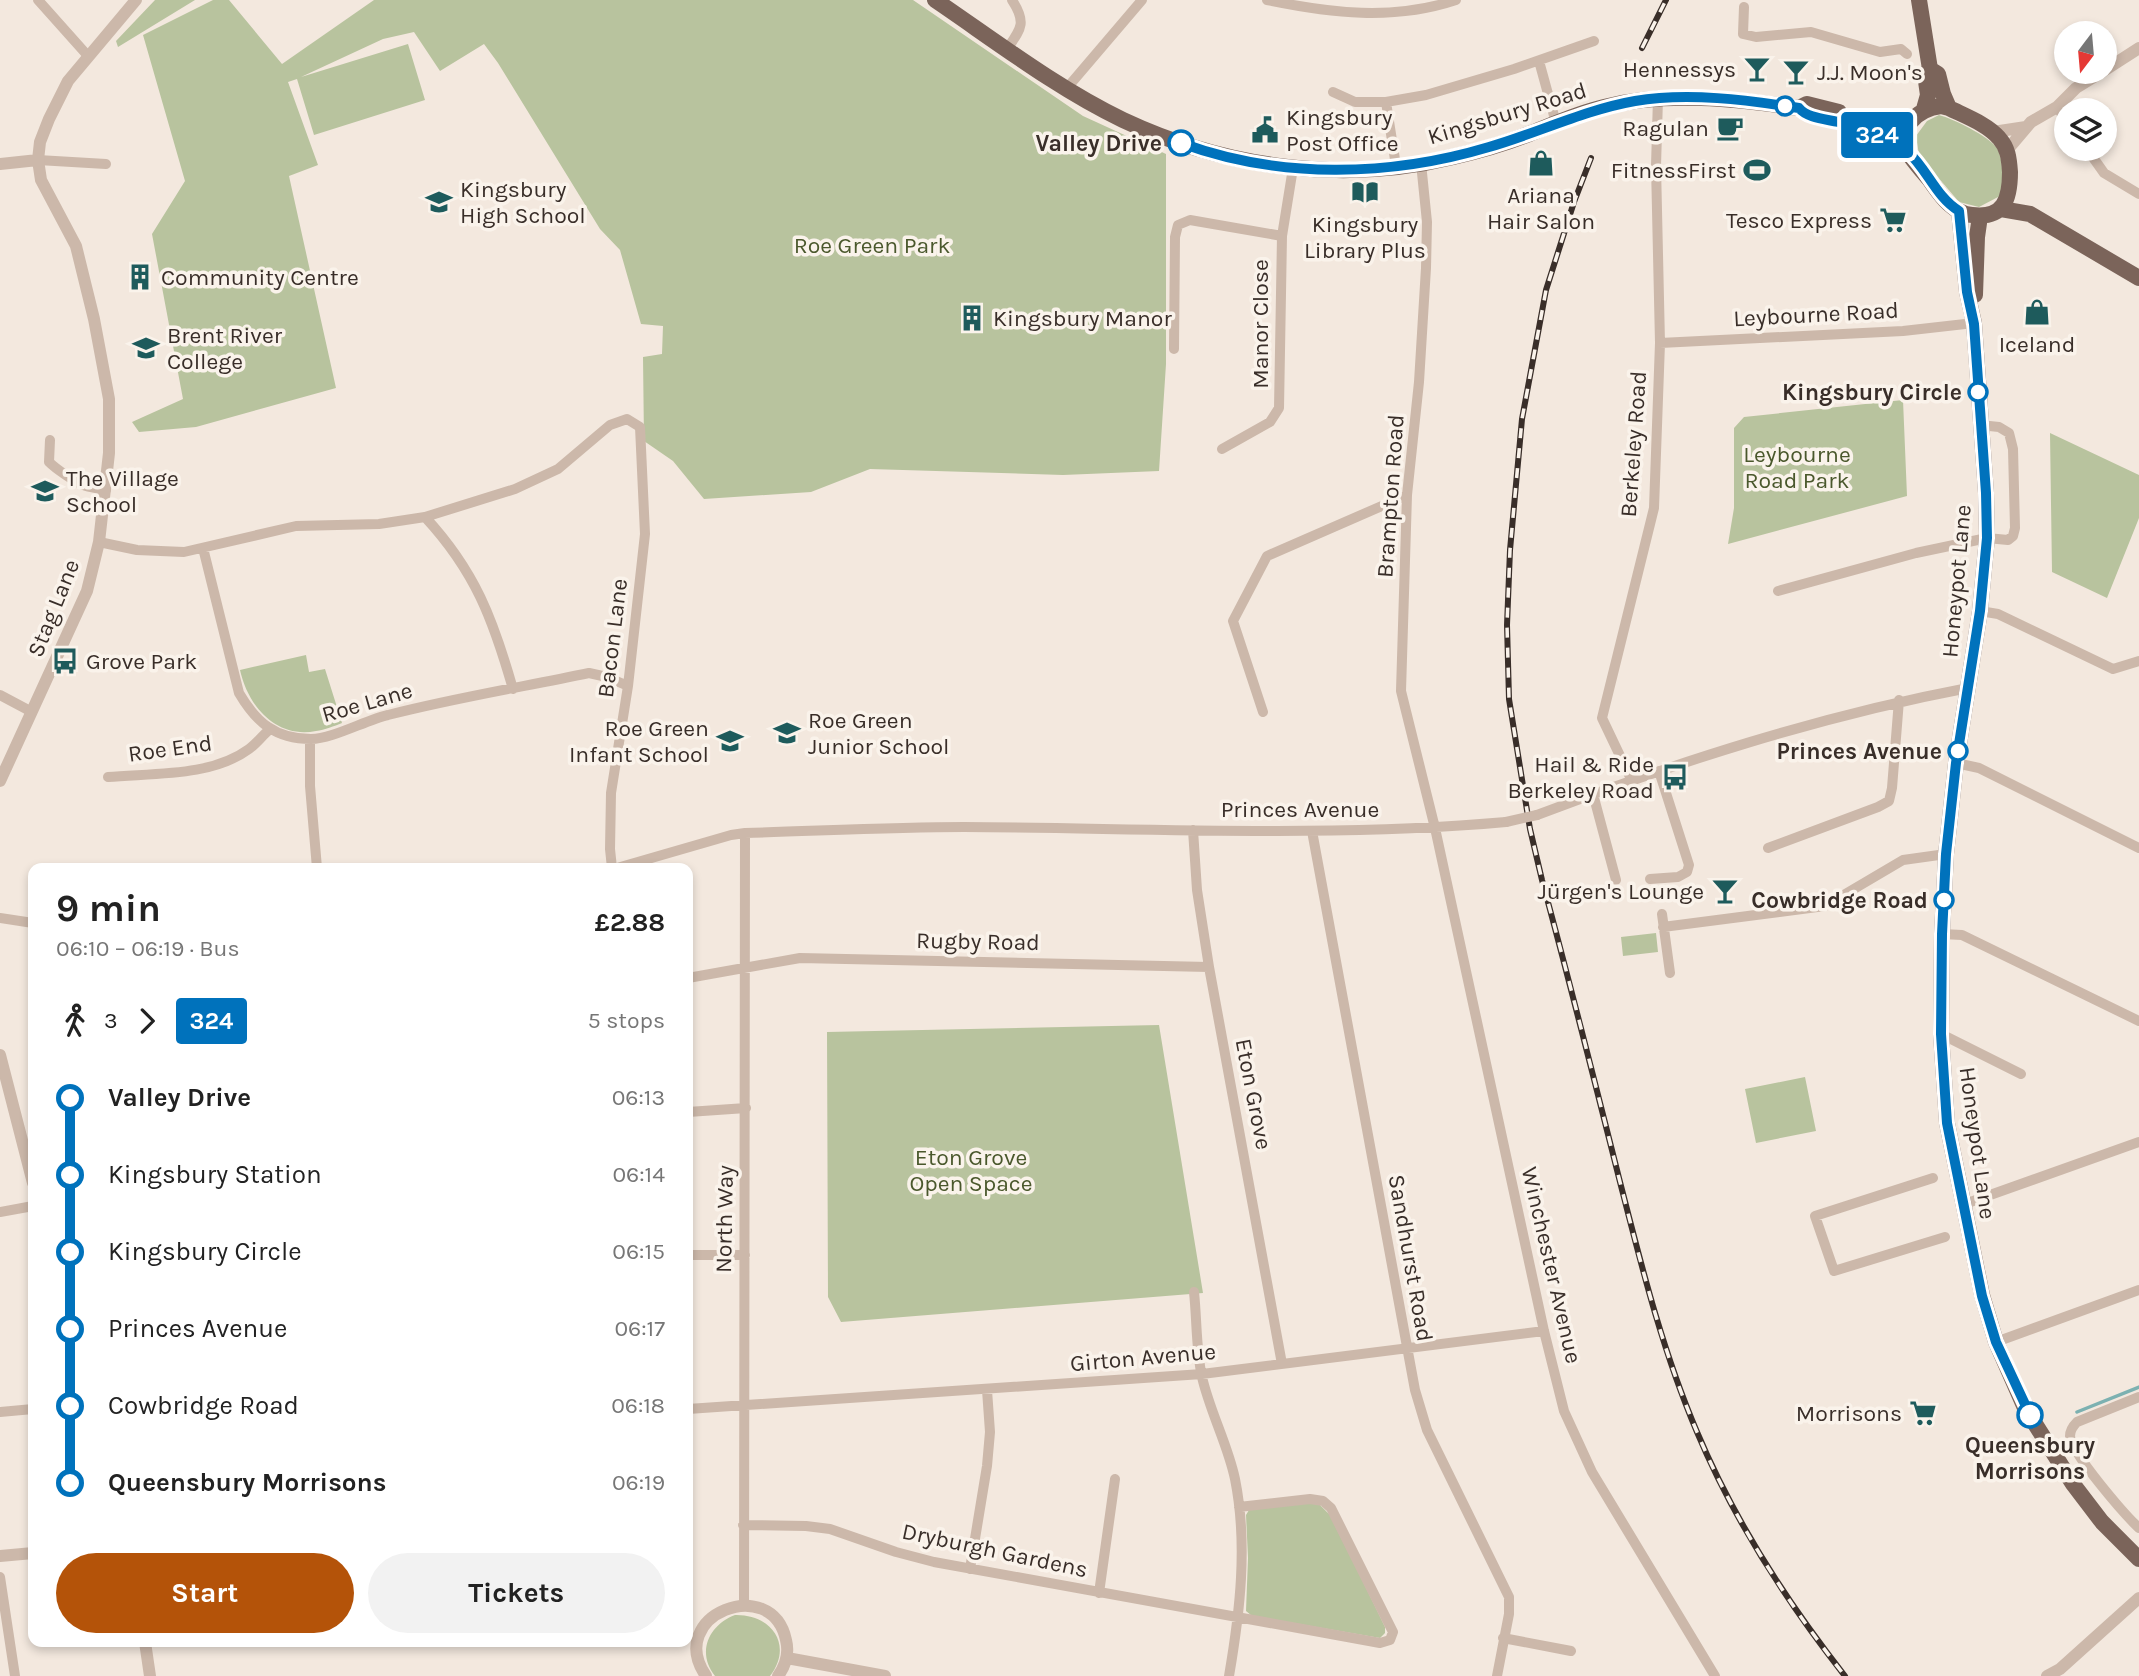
<!DOCTYPE html>
<html lang="en">
<head>
<meta charset="utf-8">
<style>
  :root { --surface:#fff; --page:#f2f2f2; --text:#222; --muted:#767676; --accent:#b45309 }
  body { margin:0; font-family:Karla,sans-serif; background:var(--page); color:var(--text); height:100vh; display:flex; flex-direction:column; font-size:26px; white-space:nowrap }
  * { box-sizing:border-box; margin:0 }
  p { font-size:23px; color:var(--muted) }
  .icon { flex:none; width:38px; height:38px; fill:none; stroke:currentColor; stroke-width:2; stroke-linecap:round; stroke-linejoin:round }
  .map { position:relative; flex:1; overflow:hidden }
  .side { position:absolute; left:28px; top:863px; width:665px; height:784px; display:flex; flex-direction:column; background:var(--surface); border-radius:14px; box-shadow:0 4px 10px #0003 }
  .side>* { flex:none }
  .badge { padding:0 14px; border-radius:5px; font-size:24px; line-height:46px }
  .needle { width:46px; rotate:196deg }
  .controls { position:absolute; left:2054px; top:21px; display:grid; gap:14px }
  .controls a { display:grid; place-items:center; width:63px; height:63px; border-radius:50%; background:var(--surface); box-shadow:0 4px 10px #0003; font-size:35px }
  .map>.badge { position:absolute; translate:-50% -50%; box-shadow:0 0 0 4px #fff }
  .legs { display:flex; align-items:center; gap:10px; height:77px; padding:0 28px; font-size:23px }
  .legs p { margin-inline-start:auto }
  .summary { display:flex; align-items:center; justify-content:space-between; height:119px; padding:0 28px }
  h1 { font-size:38px; font-weight:700; line-height:52px }
  .cta { display:flex; gap:14px; margin-top:auto; padding:14px 28px }
  .cta a { flex:1; height:80px; border-radius:42px; background:var(--accent); color:#fff; font-size:28px; font-weight:700; line-height:80px; text-align:center }
  .cta a+a { background:var(--page); color:var(--text) }
  ul { padding:0 28px; list-style:none }
  li { display:flex; align-items:center; gap:24px; height:77px; font-size:26px }
  li i { display:grid; place-items:center; width:10px; height:100%; margin:0 9px; background:currentColor }
  li i::after { content:''; width:18px; height:18px; margin:-9px; border:5px solid; border-radius:50%; background:var(--surface) }
  li p { margin-inline-start:auto }
  li:first-child i { background:linear-gradient(#0000 50%,currentColor 0) }
  li:last-child i { background:linear-gradient(currentColor 50%,#0000 0) }
  .map>svg:first-child { display:block }
</style>
</head>
<body>
<div class="map">
<svg width="2139" height="1676" viewBox="0 0 2139 1676">
  <rect width="100%" height="100%" fill="#f3e8de"/>
  <path fill="#b8c39e" d="M155 0H195L118 47 116 41Z
    M213 0H229L282 64 374 0H913L1083 116 1166 154V364L1159 471 1063 475 870 469 811 492 704 499 673 461 644 441 643 357 662 354 663 326 641 324 620 250 600 229 498 63 484 44 440 71 414 32 383 39 301 77 408 44 425 100 314 135 297 79 288 82 318 165 289 176 336 388 196 427 139 432 132 422 183 399 152 234 185 181 143 35Z
    M1939 115C1954 119 1988 136 1997 148 2003 156 2004 187 2000 196L1979 207 1959 202 1919 155 1916 136 1927 121Z
    M1903 400 1907 496 1728 544 1734 508V428L1744 417Z
    M2050 433 2139 475V518L2107 598 2052 572Z
    M306 655 309 672 325 669 342 723C334 726 325 730 316 731 276 739 248 706 240 670Z
    M1656 933 1658 952 1623 956 1621 937Z
    M1159 1025 1203 1293 841 1322 828 1297 827 1032Z
    M1805 1077 1816 1131 1756 1143 1745 1089Z
    M1310 1503 1319 1504 1332 1517 1385 1627V1633L1380 1638 1252 1616 1246 1611 1248 1558 1246 1515 1249 1510Z
    M735 1615C771 1614 794 1645 770 1676H715C696 1652 709 1625 735 1615Z"/>
  <g fill="none" stroke-linecap="round" stroke-linejoin="round">
    <path stroke="#7cb1b1" stroke-width="3.5" d="M2077 1412 2139 1387"/>
    <path stroke="#ccb8aa" stroke-width="10" d="M38 0 88 56
      M1267 0C1330 13 1393 21 1456 0
      M1744 7 1743 34 1756 37 1811 32 1880 52 1901 49 1907 54
      M1007 49C1021 29 1027 23 1012 0
      M1539 61 1556 123
      M1067 88 1142 0
      M1333 92 1355 102H1386L1426 95 1514 69 1594 41
      M1386 102 1396 166
      M2057 107 2067 121
      M2087 149 2104 173 2139 194
      M38 160 106 164
      M1421 163 1427 222 1426 268 1419 382 1407 495 1401 691 1435 828 1544 1331 1564 1411 1592 1472 1715 1676
      M1660 343 1903 331 1974 323
      M1174 349 1175 237 1178 225 1190 220 1282 236
      M50 440 49 462C55 468 76 483 83 485 90 488 99 488 106 490
      M1222 449 1270 422 1279 408 1282 236 1293 168
      M425 517C475 571 493 619 513 689
      M99 542 137 550 184 552 296 526 379 524 425 517 515 489 558 469 610 425 627 419 640 427 645 534 628 686 611 793 610 849 612 868
      M203 548 239 693C256 722 275 739 311 739 332 739 366 720 388 715 454 698 522 687 589 673L607 677 628 686
      M1778 591 1916 553 1987 538 2008 540 2013 536 2015 528 2013 449 2009 433 1999 427 1980 425
      M1980 611 1998 614 2113 669 2139 661
      M0 695 32 712
      M1263 712 1233 621 1267 556 1407 495
      M310 739V786L317 868
      M1956 763 1979 768 2139 848
      M108 777C153 773 211 777 249 749 256 744 262 736 269 730
      M1632 781 1602 718 1654 508 1660 343 1656 166 1658 98
      M1593 794 1616 880
      M1537 815C1678 762 1820 716 1968 688
      M1193 830 1197 890 1209 967 1282 1364
      M1312 831 1415 1390 1427 1430 1509 1597V1614L1497 1676
      M1768 848 1878 807 1889 801 1892 788 1899 700
      M617 868 731 835 745 833C818 831 891 827 964 827 1144 828 1326 838 1506 822
      M1650 879 1678 877 1687 872 1689 865 1659 771
      M1662 914 1670 973
      M0 918 33 923
      M1663 927 1825 906 1903 860 1946 854
      M1942 934 1962 935 2139 1021
      M688 978 800 958 1209 967
      M1941 1034 2021 1074
      M688 1112 746 1108
      M1933 1178 1815 1216 1834 1271 1945 1237
      M1962 1205 2139 1142
      M0 1212 33 1206
      M688 1255H745
      M1194 1292C1197 1320 1196 1350 1202 1377 1210 1412 1228 1445 1235 1479 1248 1544 1240 1612 1229 1676
      M1996 1342 2139 1290
      M2139 1397 2077 1422C2073 1426 2070 1430 2070 1436 2071 1453 2125 1515 2139 1528
      M688 1409 1202 1374 1544 1331
      M0 1412 33 1409
      M743 1525 806 1526 830 1529 896 1552 934 1562 1380 1643 1390 1640 1393 1632 1331 1508 1323 1501 1310 1499 1239 1507
      M970 1569 987 1466 990 1432 987 1390
      M0 1577 15 1676
      M1099 1593 1115 1479
      M744 1605 745 833
      M1503 1638 1571 1651"/>
    <path stroke="#ccb8aa" stroke-width="12" d="M2105 70 2139 48
      M1993 132 2026 127
      M2008 149 2031 122 2057 107 2076 88 2102 72
      M0 164 38 160
      M0 781 87 591 99 542 109 453V399L94 319 76 246 41 180 38 160 40 142 49 119 68 81 136 0
      M0 1055 33 1183
      M0 1556 33 1553
      M145 1642 150 1676
      M787 1658 885 1676
      M706 1676C664 1615 772 1573 786 1640 789 1652 786 1665 778 1676
      M2047 1676 2060 1669 2139 1598"/>
    <path stroke="#7b645a" stroke-width="16" d="M935 0C994 40 1058 89 1123 120 1225 168 1343 184 1453 157 1479 151 1505 144 1529 134 1554 124 1578 113 1604 107 1667 91 1736 99 1799 108L1807 104 1839 112 1843 119 1869 128 1877 135 1907 152
      M1919 0 1930 69 1925 74 1928 95 1924 109
      M1930 69 1938 74 1943 94 1949 108
      M1941 106 1949 108C1965 116 1987 124 1999 138 2008 148 2009 158 2010 172 2010 199 2004 219 1972 215 1951 213 1940 194 1929 179 1922 171 1914 162 1909 154 1895 129 1917 109 1941 106Z
      M1869 128 1911 120
      M2001 209 2030 214 2139 278
      M1959 211 1967 292 1974 323 1986 493 1987 538 1980 611 1956 763 1946 854 1942 934 1941 1034 1947 1123 1982 1295 1996 1342 2025 1408 2073 1484 2102 1522 2139 1559
      M1975 295 1977 237 1980 216"/>
    <g stroke="#392e29" stroke-width="6">
      <path id="rail" d="M1642 48 1666 0
        M1591 158 1574 202 1546 290 1522 419 1510 550 1507 625 1509 699 1530 829 1542 880C1569 979 1594 1079 1619 1178 1641 1264 1662 1350 1697 1432 1734 1520 1786 1601 1845 1676"/>
    </g>
    <use href="#rail" stroke="#faf3eb" stroke-width="3.5" stroke-dasharray="10" stroke-linecap="butt"/>
    <path stroke="#ccb8aa" stroke-width="10" d="M1506 822 1537 815"/>
  </g>
  <g fill="none" stroke-linecap="round" stroke-linejoin="round">
    <g stroke="#fff" stroke-width="16">
      <path id="line-1" d="M1181 143C1279 179 1389 177 1489 147 1538 133 1584 110 1635 101 1688 92 1747 100 1799 108 1807 118 1825 119 1838 122L1843 119C1861 125 1894 140 1908 152 1927 169 1936 197 1959 211L1967 292 1974 324 1986 493 1987 538 1980 611 1956 763 1946 854 1942 934 1941 1034 1947 1123 1982 1296 1996 1342 2030 1415"/>
    </g>
    <use href="#line-1" stroke="#0072bc" stroke-width="10"/>
  </g>
  <defs>
    <g id="bar-bare" transform="scale(2.1)"><path d="M-6-5H6L.8 .8V4.5H3.5V6h-7V4.5H-.8V.8Z" fill="#1e5b5c" stroke="#faf3eb" stroke-width="2.5" paint-order="stroke"/></g>
    <g id="cafe-bare" transform="scale(2.1)"><path d="M-5.5-4.5H6V0H3Q3 3.5 0 3.5H-2.5Q-5.5 3.5-5.5 0ZM3-3.2v2h1.7v-2ZM-6 4.5H4V6H-6Z" fill="#1e5b5c" stroke="#faf3eb" stroke-width="2.5" paint-order="stroke"/></g>
    <g id="civic-bare" transform="scale(2.1)"><path d="M-.6-6.5H3V-4.5H.6V-3L4-1V1h2V6H-6V1h2V-1L-.6-3ZM-1.2 2.5V6h2.4V2.5Z" fill="#1e5b5c" stroke="#faf3eb" stroke-width="2.5" paint-order="stroke"/></g>
    <g id="shop-bare" transform="scale(2.1)"><path d="M-5-2.5h2.3a2.7 3.5 0 0 1 5.4 0H5L5.5 6h-11ZM-1.5-2.5h3a1.5 2.3 0 0 0-3 0Z" fill="#1e5b5c" stroke="#faf3eb" stroke-width="2.5" paint-order="stroke"/></g>
    <g id="stadium-bare" transform="scale(2.1)"><path d="M0-5a6.5 5 0 1 0 0 10a6.5 5 0 1 0 0-10ZM-3.5-1.8h7v3.6h-7Z" fill="#1e5b5c" stroke="#faf3eb" stroke-width="2.5" paint-order="stroke"/></g>
    <g id="library-bare" transform="scale(2.1)"><path d="M-6-4Q-3-5.5-.7-3.5V5Q-3 3-6 4ZM6-4Q3-5.5 .7-3.5V5Q3 3 6 4Z" fill="#1e5b5c" stroke="#faf3eb" stroke-width="2.5" paint-order="stroke"/></g>
    <g id="school-bare" transform="scale(2.1)"><path d="M0-5L7-2L0 1L-7-2ZM-4 1L0 2.5L4 1V4Q0 6-4 4Z" fill="#1e5b5c" stroke="#faf3eb" stroke-width="2.5" paint-order="stroke"/></g>
    <g id="supermarket-bare" transform="scale(2.1)"><path d="M-6-5.5h2.5l.6 2H6L4.5 2H-2.5L-4.4-4H-6ZM-1.5 3.2a1.3 1.3 0 1 0 .1 0ZM3 3.2a1.3 1.3 0 1 0 .1 0Z" fill="#1e5b5c" stroke="#faf3eb" stroke-width="2.5" paint-order="stroke"/></g>
    <g id="building-bare" transform="scale(2.1)"><path d="M-4-6H4V6H1V3H-1V6H-4ZM-2.5-4.3h1.7v1.8h-1.7ZM.8-4.3h1.7v1.8H.8ZM-2.5-1h1.7V.8h-1.7ZM.8-1h1.7V.8H.8Z" fill="#1e5b5c" stroke="#faf3eb" stroke-width="2.5" paint-order="stroke"/></g>
    <g id="bus-bare" transform="scale(2.1)"><path d="M-5-6H5V4H4V6H2V4H-2V6H-4V4H-5ZM-3.5-4V0h7V-4ZM-3.5 1.2v1.5H-2V1.2ZM2 1.2v1.5H3.5V1.2Z" fill="#1e5b5c" stroke="#faf3eb" stroke-width="2.5" paint-order="stroke"/></g>
  </defs>
  <g fill-rule="evenodd">
    <use href="#bar-bare" x="1757" y="69"/>
    <use href="#bar-bare" x="1796" y="72"/>
    <use href="#cafe-bare" x="1730" y="128"/>
    <use href="#civic-bare" x="1265" y="130"/>
    <use href="#shop-bare" x="1541" y="163"/>
    <use href="#stadium-bare" x="1757" y="170"/>
    <use href="#library-bare" x="1365" y="192"/>
    <use href="#school-bare" x="439" y="202"/>
    <use href="#supermarket-bare" x="1893" y="220"/>
    <use href="#building-bare" x="140" y="277"/>
    <use href="#shop-bare" x="2037" y="312"/>
    <use href="#building-bare" x="972" y="318"/>
    <use href="#school-bare" x="146" y="348"/>
    <use href="#school-bare" x="45" y="491"/>
    <use href="#bus-bare" x="65" y="661"/>
    <use href="#school-bare" x="787" y="733"/>
    <use href="#school-bare" x="730" y="741"/>
    <use href="#bus-bare" x="1675" y="777"/>
    <use href="#bar-bare" x="1725" y="891"/>
    <use href="#supermarket-bare" x="1923" y="1413"/>
  </g>
  <g fill="#fff" stroke="#0072bc" stroke-width="3.5">
    <circle cx="1785" cy="106" r="9"/>
    <circle cx="1181" cy="143" r="12"/>
    <circle cx="1978" cy="392" r="9"/>
    <circle cx="1958" cy="751" r="9"/>
    <circle cx="1944" cy="900" r="9"/>
    <circle cx="2030" cy="1415" r="12"/>
  </g>
  <g text-anchor="middle" stroke-width="7" stroke-linejoin="round" paint-order="stroke">
    <g font-size="23" fill="#392e29" stroke="#faf3eb" text-anchor="start">
      <text x="1736" y="77" text-anchor="end">Hennessys</text>
      <text x="1817" y="80">J.J. Moon's</text>
      <text x="1286" y="125">Kingsbury<tspan x="1286" dy="26">Post Office</tspan></text>
      <text x="1709" y="136" text-anchor="end">Ragulan</text>
      <text x="1736" y="178" text-anchor="end">FitnessFirst</text>
      <text x="460" y="197">Kingsbury<tspan x="460" dy="26">High School</tspan></text>
      <text x="1541" y="203" text-anchor="middle">Ariana<tspan x="1541" dy="26">Hair Salon</tspan></text>
      <text x="1872" y="228" text-anchor="end">Tesco Express</text>
      <text x="1365" y="232" text-anchor="middle">Kingsbury<tspan x="1365" dy="26">Library Plus</tspan></text>
      <text x="161" y="285">Community Centre</text>
      <text x="993" y="326">Kingsbury Manor</text>
      <text x="167" y="343">Brent River<tspan x="167" dy="26">College</tspan></text>
      <text x="2037" y="352" text-anchor="middle">Iceland</text>
      <text x="66" y="486">The Village<tspan x="66" dy="26">School</tspan></text>
      <text x="86" y="669">Grove Park</text>
      <text x="808" y="728">Roe Green<tspan x="808" dy="26">Junior School</tspan></text>
      <text x="709" y="736" text-anchor="end">Roe Green<tspan x="709" dy="26">Infant School</tspan></text>
      <text x="1654" y="772" text-anchor="end">Hail &amp; Ride<tspan x="1654" dy="26">Berkeley Road</tspan></text>
      <text x="1704" y="899" text-anchor="end">Jürgen's Lounge</text>
      <text x="1902" y="1421" text-anchor="end">Morrisons</text>
    </g>
    <g font-size="23" fill="#392e29" stroke="#faf3eb">
      <text transform="translate(1507 113) rotate(-17)" y="8">Kingsbury Road</text>
      <text transform="translate(1816 314) rotate(-3)" y="8">Leybourne Road</text>
      <text transform="translate(1260 324) rotate(-90)" y="8">Manor Close</text>
      <text transform="translate(1633 444) rotate(-86)" y="8">Berkeley Road</text>
      <text transform="translate(1390 496) rotate(-86)" y="8">Brampton Road</text>
      <text transform="translate(1956 581) rotate(-85)" y="8">Honeypot Lane</text>
      <text transform="translate(53 608) rotate(-68)" y="8">Stag Lane</text>
      <text transform="translate(612 638) rotate(-83)" y="8">Bacon Lane</text>
      <text transform="translate(367 702) rotate(-16)" y="8">Roe Lane</text>
      <text transform="translate(170 748) rotate(-8)" y="8">Roe End</text>
      <text x="1300" y="817">Princes Avenue</text>
      <text transform="translate(978 941) rotate(1)" y="8">Rugby Road</text>
      <text transform="translate(1254 1094) rotate(79)" y="8">Eton Grove</text>
      <text transform="translate(1978 1143) rotate(82)" y="8">Honeypot Lane</text>
      <text transform="translate(724 1219) rotate(-89)" y="8">North Way</text>
      <text transform="translate(1411 1258) rotate(80)" y="8">Sandhurst Road</text>
      <text transform="translate(1552 1265) rotate(77)" y="8">Winchester Avenue</text>
      <text transform="translate(1143 1357) rotate(-5)" y="8">Girton Avenue</text>
      <text transform="translate(995 1550) rotate(12)" y="8">Dryburgh Gardens</text>
    </g>
    <g font-size="23" font-weight="bold" fill="#392e29" stroke="#faf3eb" text-anchor="end">
      <text x="1162" y="151">Valley Drive</text>
      <text x="1962" y="400">Kingsbury Circle</text>
      <text x="1942" y="759">Princes Avenue</text>
      <text x="1928" y="908">Cowbridge Road</text>
      <text x="2030" y="1453" text-anchor="middle">Queensbury<tspan x="2030" dy="26">Morrisons</tspan></text>
    </g>
    <g font-size="23" fill="#4a582c" stroke="#faf3eb">
      <text x="872" y="253">Roe Green Park</text>
      <text x="1797" y="462">Leybourne<tspan x="1797" dy="26">Road Park</tspan></text>
      <text x="971" y="1165">Eton Grove<tspan x="971" dy="26">Open Space</tspan></text>
    </g>
  </g>
</svg>
<div class="controls">
<a><svg class="needle" viewBox="-14 -14 28 28"><path d="M0-13l5 13h-10z" fill="#e53935"/><path d="M0 13l5-13h-10z" fill="#767676"/></svg></a>
<a><svg class="icon" aria-label="layers" viewBox="0 0 24 24"><path d="M12 4l9 5-9 5-9-5zM3 14l9 5 9-5"/></svg></a>
</div>
<b class="badge" style="left:1877px;top:135px;background:#0072bc;color:#fff">324</b>
<section class="side">
<div class="summary"><div><h1>9 min</h1><p>06:10 – 06:19 · Bus</p></div><b>£2.88</b></div>
<div class="legs"><svg class="icon" aria-label="walk" viewBox="0 0 24 24"><circle cx="13" cy="4" r="2"/><path d="M13 8l-2 6 4 7M11 14l-3 7M7 12l3-4h3l4 4"/></svg>3<svg class="icon" aria-label="forward" viewBox="0 0 24 24"><path d="M9 5l7 7-7 7"/></svg><b class="badge" style="background:#0072bc;color:#fff">324</b><p>5 stops</p></div>
<ul>
<li><i style="color:#0072bc"></i><b>Valley Drive</b><p>06:13</p></li>
<li><i style="color:#0072bc"></i><span>Kingsbury Station</span><p>06:14</p></li>
<li><i style="color:#0072bc"></i><span>Kingsbury Circle</span><p>06:15</p></li>
<li><i style="color:#0072bc"></i><span>Princes Avenue</span><p>06:17</p></li>
<li><i style="color:#0072bc"></i><span>Cowbridge Road</span><p>06:18</p></li>
<li><i style="color:#0072bc"></i><b>Queensbury Morrisons</b><p>06:19</p></li>
</ul>
<div class="cta"><a>Start</a><a>Tickets</a></div>
</section>
</div>
</body>
</html>
